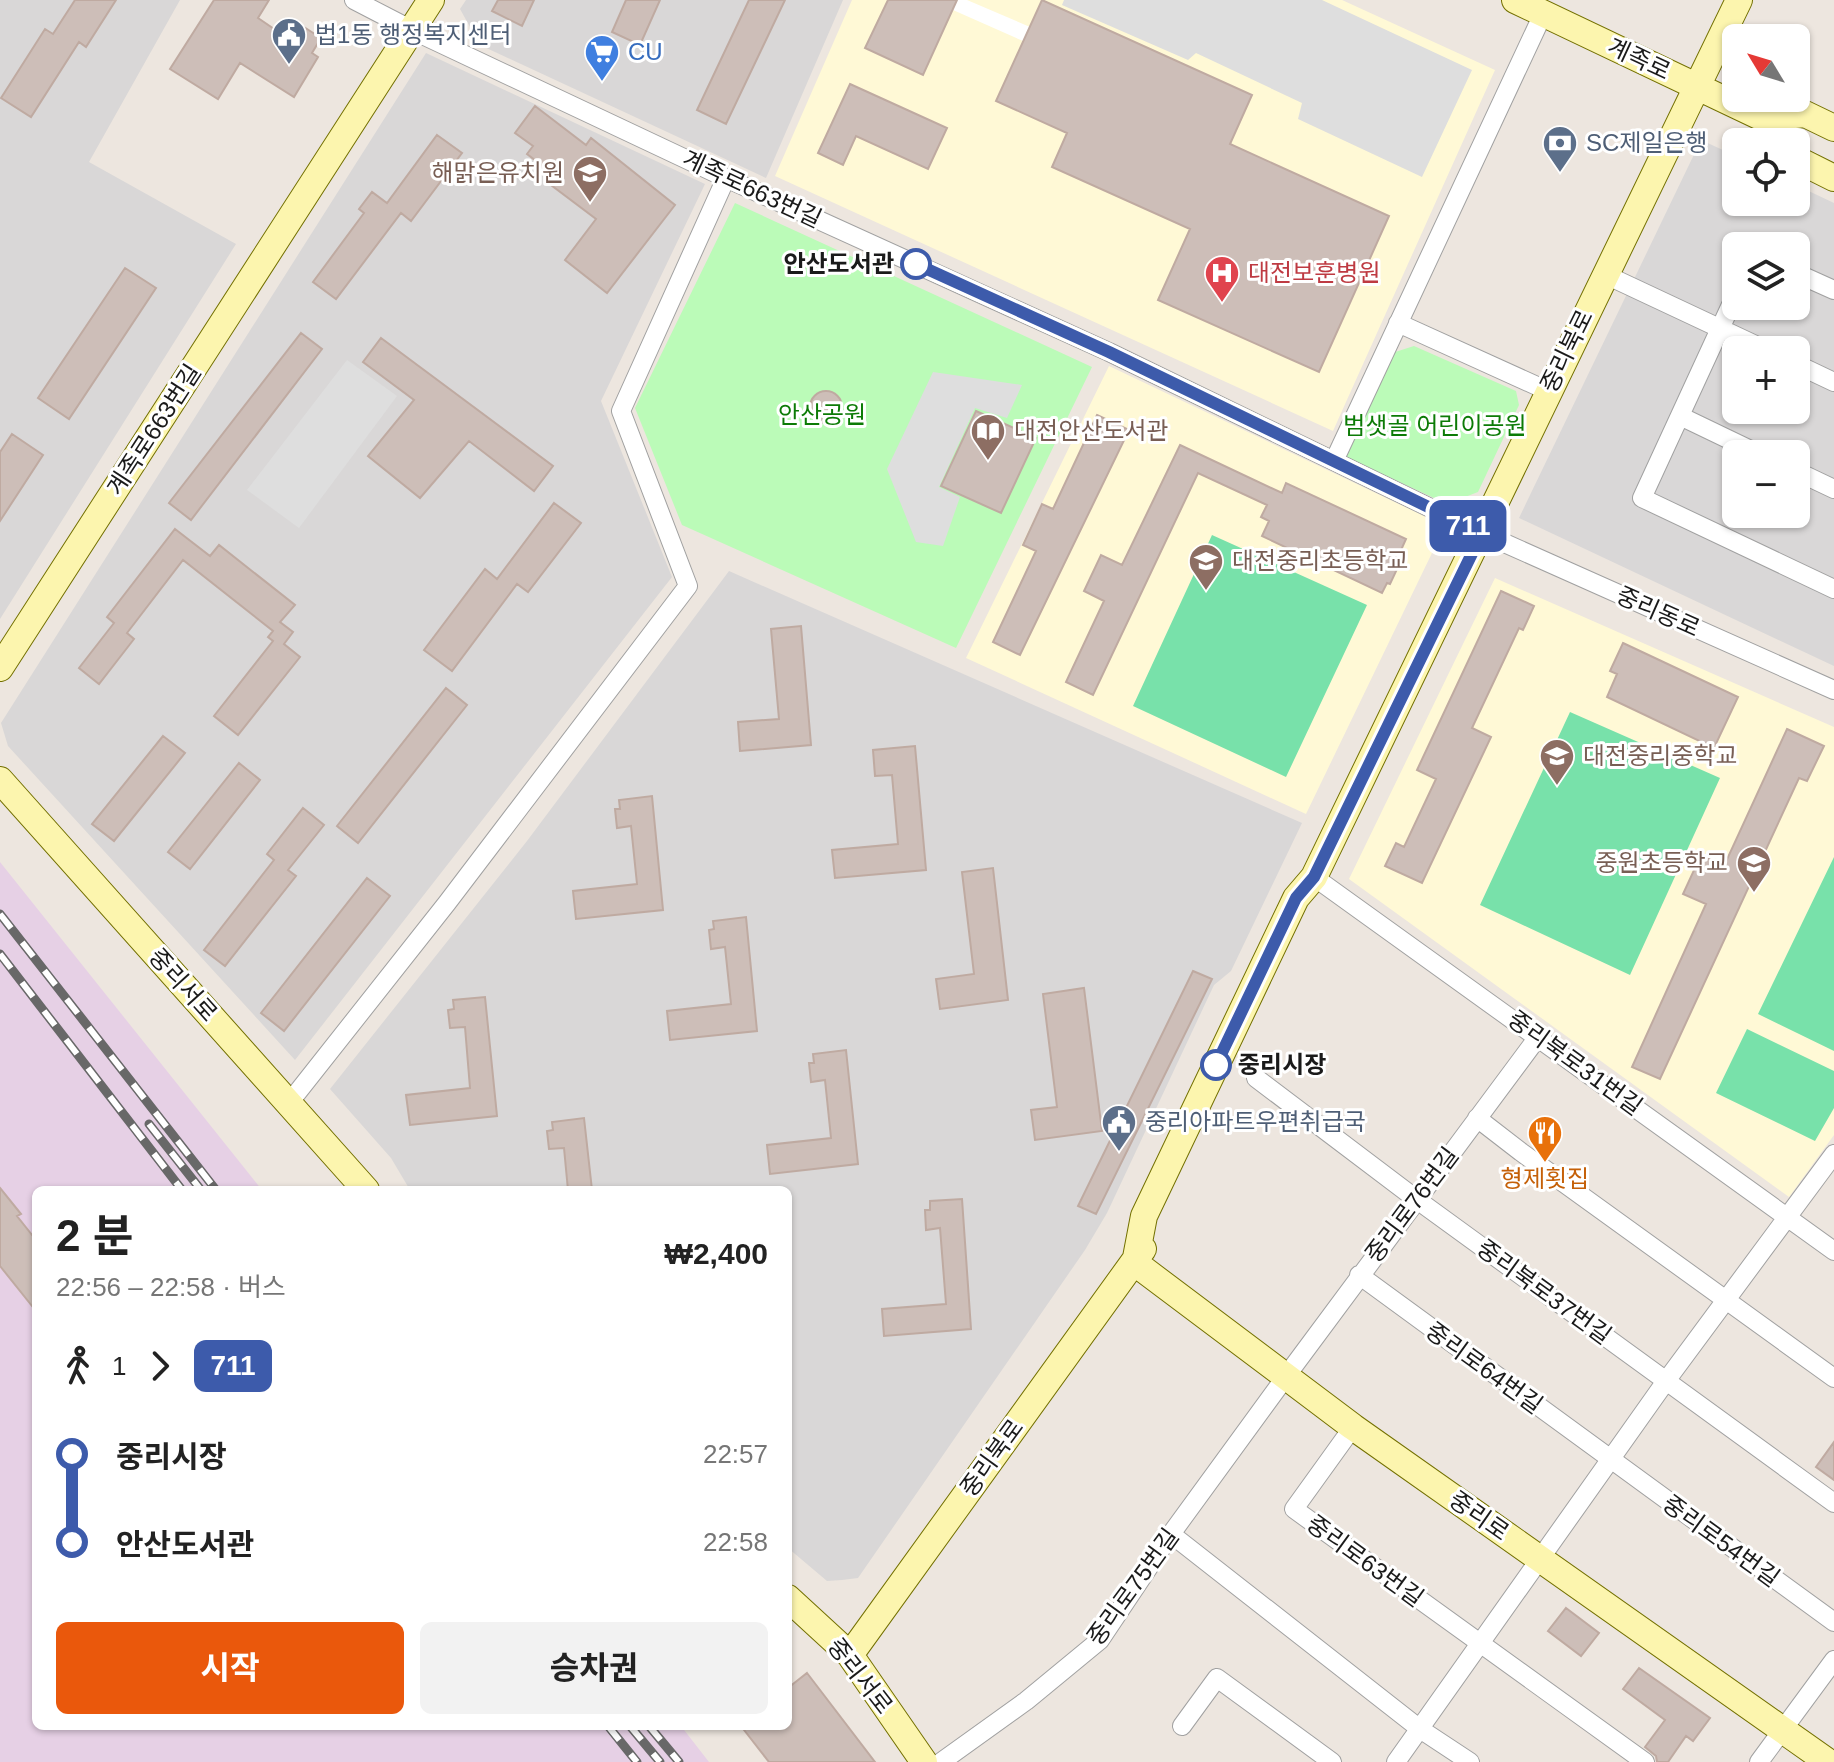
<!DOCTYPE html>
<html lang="ko">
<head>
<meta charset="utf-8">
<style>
  :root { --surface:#fff; --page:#f2f2f2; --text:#222; --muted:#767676; --accent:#ea580c }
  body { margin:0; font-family:Helvetica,"Noto Sans KR",sans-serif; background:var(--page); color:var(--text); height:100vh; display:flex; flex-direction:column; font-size:30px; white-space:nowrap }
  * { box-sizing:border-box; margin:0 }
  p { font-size:26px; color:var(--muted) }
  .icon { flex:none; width:44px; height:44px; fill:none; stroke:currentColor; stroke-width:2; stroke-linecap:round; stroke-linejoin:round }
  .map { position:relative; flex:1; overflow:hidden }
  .side { position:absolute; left:32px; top:1186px; width:760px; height:544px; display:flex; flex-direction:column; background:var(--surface); border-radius:12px; box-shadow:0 2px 6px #0004 }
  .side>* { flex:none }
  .badge { padding:0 16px; border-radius:12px; font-size:28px; line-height:52px }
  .needle { width:52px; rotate:308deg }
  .buttons { position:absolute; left:1722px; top:24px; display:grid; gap:16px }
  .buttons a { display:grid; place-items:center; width:88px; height:88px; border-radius:12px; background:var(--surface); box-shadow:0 2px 6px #0004; font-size:40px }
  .map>.badge { position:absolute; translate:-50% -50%; box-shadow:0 0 0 4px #fff }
  .legs { display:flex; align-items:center; gap:12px; height:88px; padding:0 24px; font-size:26px }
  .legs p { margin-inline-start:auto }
  .head { display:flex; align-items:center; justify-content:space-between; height:136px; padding:0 24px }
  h1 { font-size:44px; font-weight:700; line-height:60px }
  .button { display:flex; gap:16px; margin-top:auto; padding:16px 24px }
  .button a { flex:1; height:92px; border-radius:12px; background:var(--accent); color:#fff; font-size:32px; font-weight:700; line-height:92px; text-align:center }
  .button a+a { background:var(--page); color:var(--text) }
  ul { padding:0 24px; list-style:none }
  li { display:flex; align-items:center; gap:28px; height:88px; font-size:30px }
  li i { display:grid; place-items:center; width:12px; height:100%; margin:0 10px; background:currentColor }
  li i::after { content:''; width:20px; height:20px; margin:-10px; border:6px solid; border-radius:50%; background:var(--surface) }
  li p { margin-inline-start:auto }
  li:first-child i { background:linear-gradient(#0000 50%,currentColor 0) }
  li:last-child i { background:linear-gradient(currentColor 50%,#0000 0) }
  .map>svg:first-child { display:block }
</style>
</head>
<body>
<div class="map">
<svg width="1834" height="1762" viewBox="0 0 1834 1762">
  <rect width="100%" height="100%" fill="#ede6df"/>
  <path fill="#d9d7d7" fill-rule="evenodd" d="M0 0H180L89 162 236 244 0 619Z
    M466 0H843L766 178 480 45 460 9Z
    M426 53 705 184 601 401 672 577 295 1060 8 746 1 723Z
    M1701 140 1736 156V202H1796V185L1834 203V666L1519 518ZM1736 246H1796V306H1736ZM1736 350H1796V410H1736ZM1736 454H1796V514H1736Z
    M729 571 1302 823 1231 971 1214 985 1107 1213 1085 1250 858 1578 842 1580 827 1581 788 1548V1190H410L391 1158 330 1089 527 841Z"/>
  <path fill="#e6d0e5" d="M0 862 262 1190H36V1726H681L709 1762H0Z"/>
  <path fill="#fff9d6" d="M852 0H1342L1495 70 1333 431 775 176Z
    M1109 366 1445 526 1306 814 966 658Z
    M1495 578 1834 727V1135L1789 1197 1349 879Z"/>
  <path fill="#bbfbb8" d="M735 203 1092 367 956 648 682 525 635 408Z
    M1414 346 1516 391 1519 405 1478 492 1447 504 1343 456 1392 353Z"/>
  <path fill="#78e1aa" d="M1212 535 1367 605 1286 777 1133 706Z
    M1570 712 1720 778 1630 975 1480 905Z
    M1834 857V1051L1758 1014Z
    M1747 1029 1834 1071V1108L1815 1141 1716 1093Z"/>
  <path fill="#dedede" d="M1064 0H1322L1472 70 1422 177 1298 119 1302 103 1196 53 1188 60 1062 5Z
    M347 360 397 396 299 528 247 490Z
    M933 372 1022 385 1007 418 975 408 939 487 960 497 943 546 916 542 887 469Z"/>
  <path fill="#fff" d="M957 0H967L1030 27 1023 41 953 10Z"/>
  <path fill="#cdbeb8" stroke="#bfaaa1" stroke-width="2" d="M75 0H116L86 47 79 42 31 117 1 98 45 29 53 34Z
    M214 0H269L258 18 283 35 293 20 321 38 312 53 318 57 294 97 240 63 218 99 170 69Z
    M498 0H534L522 26 492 11Z
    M626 0H660L640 45 612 32Z
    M749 0H785L726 124 697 110Z
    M888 0H957L923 75 865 48Z
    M1042 0 1252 95 1230 144 1389 216 1319 372 1158 300 1190 229 1052 167 1067 133 996 101Z
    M850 84 947 128 928 169 856 136 843 165 818 153Z
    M535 106 586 145 591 138 675 205 607 293 565 260 596 219 547 182 553 174 527 154 533 146 515 133Z
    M437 135 462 153 411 221 401 213 336 299 313 282 364 213 359 209 372 192 387 203Z
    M125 268 156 288 69 419 38 398Z
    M301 333 322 349 191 520 169 503Z
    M381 338 553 466 534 491 469 441 420 498 368 456 414 400 363 362Z
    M810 407a16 16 0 1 1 32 0a16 16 0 1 1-32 0Z
    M976 411 1036 438 1001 513 941 486Z
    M1097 415 1129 430 1020 655 993 642 1036 551 1023 545 1042 504 1053 509Z
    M12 434 43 455 0 521V452Z
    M1180 445 1282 493 1286 483 1406 539 1401 550 1405 552 1390 584 1387 583 1382 593 1262 536 1269 521 1261 517 1267 505 1198 473 1093 695 1066 682 1104 601 1084 591 1101 555 1122 565Z
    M554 503 581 523 528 592 517 584 452 671 424 650 485 569 497 579Z
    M175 529 210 556 219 545 295 605 280 622 293 632 284 644 300 657 238 735 214 716 273 641 268 637 273 631 183 560 127 633 134 639 99 684 79 668 114 623 107 617Z
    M1501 591 1534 606 1523 630 1519 628 1472 728 1491 737 1422 883 1385 866 1396 843 1404 847 1436 779 1417 770Z
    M801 626 811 745 740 751 738 722 779 719 771 629Z
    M1623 643 1738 697 1714 748 1607 697 1617 674 1610 671Z
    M446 688 467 705 358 843 337 826Z
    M1787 729 1824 746 1807 781 1799 778 1660 1079 1632 1067 1706 904 1683 894 1701 855 1724 866Z
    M163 736 185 753 114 841 92 824Z
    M915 746 926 870 835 878 832 850 898 844 892 775 875 776 873 750Z
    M239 763 260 780 190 869 168 852Z
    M652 796 663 910 576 919 573 891 637 884 631 826 617 828 615 809H620L619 800Z
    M303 808 324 825 288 870 296 876 225 966 204 950 274 860 267 854Z
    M993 868 1008 1000 940 1009 936 979 974 974 962 872Z
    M367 878 390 896 284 1031 261 1013Z
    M746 917 757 1031 670 1040 667 1011 731 1004 725 947 711 949 709 930 714 929 713 921Z
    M1193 971 1212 979 1096 1214 1078 1206Z
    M1084 988 1102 1131 1035 1140 1031 1110 1057 1107 1043 994Z
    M485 997 497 1116 410 1125 406 1095 470 1088 465 1027 450 1028 448 1010 454 1009 453 1000Z
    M846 1050 858 1164 770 1174 767 1145 831 1138 825 1080 811 1082 809 1063H814L813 1054Z
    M584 1118 592 1190H568L564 1148 549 1149 547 1131 553 1130 552 1122Z
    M0 1188 21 1214 17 1216 36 1240V1311L0 1266Z
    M962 1199 971 1329 884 1336 882 1309 946 1304 940 1228 926 1230 925 1210H930V1201Z
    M1834 1442V1480L1816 1467Z
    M1566 1608 1599 1633 1581 1656 1548 1631Z
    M1639 1668 1710 1718 1693 1741 1686 1736 1668 1762H1657L1656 1756 1645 1747 1665 1720 1623 1689Z
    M807 1673 875 1762H769L741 1726H788V1688Z"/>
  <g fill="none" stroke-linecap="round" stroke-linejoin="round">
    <g stroke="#a1a1a1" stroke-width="20">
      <path id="street" d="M354 0 412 30 726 178 1109 352 1482 533 1834 690
        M1796 273 1834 290
        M1604 274 1766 350
        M1736 294 1642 498 1834 589
        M1398 323 1548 391
        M1796 364 1834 382
        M1680 416 1759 454
        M1334 461 1543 14
        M1796 471 1834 489
        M1314 877 1834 1251
        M1256 1078 1416 1199 1834 1503
        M289 1103 447 903 688 586 621 411 726 178
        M1477 1118 1521 1152 1834 1378
        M1359 1275 1834 1622
        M1353 1427 1294 1509 1645 1762
        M1171 1534 1420 1729 1470 1762
        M1182 1726 1217 1678 1332 1762
        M941 1762 1026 1701 1100 1640 1171 1534 1287 1375 1538 1037
        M1396 1762 1666 1381 1834 1154
        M1759 1762 1834 1660"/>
    </g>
    <g stroke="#737000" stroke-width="28">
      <path id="secondary" d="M1515 0 1763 118 1779 142
        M1763 118 1805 114 1834 128
        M1796 159 1834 178
        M0 668 431 0
        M0 780 366 1190
        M1135 1263 1144 1216 1296 898 1314 877 1739 0
        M1135 1263 1353 1427 1828 1762
        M788 1598 850 1655 924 1762
        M850 1655 1143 1249"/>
    </g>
    <use href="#street" stroke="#fff" stroke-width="18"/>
    <use href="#secondary" stroke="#fcf5ae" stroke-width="26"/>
    <g stroke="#686868" stroke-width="9">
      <path id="rail" d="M0 914 216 1190
        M0 954 182 1190
        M149 1124 201 1190
        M608 1726 637 1762
        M630 1726 660 1762
        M649 1726 679 1762"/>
    </g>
    <use href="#rail" stroke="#fff" stroke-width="6" stroke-dasharray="18" stroke-linecap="butt"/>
  </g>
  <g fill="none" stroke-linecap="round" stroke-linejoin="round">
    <g stroke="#fff" stroke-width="18">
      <path id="line-1" d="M916 264 1109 352 1482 533 1314 877 1296 898 1216 1065"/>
    </g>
    <use href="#line-1" stroke="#3d5bab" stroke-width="12"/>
  </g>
  <defs>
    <g id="civic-pin" transform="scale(1.8)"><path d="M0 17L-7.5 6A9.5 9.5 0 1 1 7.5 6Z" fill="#5c6f8a" stroke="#fff"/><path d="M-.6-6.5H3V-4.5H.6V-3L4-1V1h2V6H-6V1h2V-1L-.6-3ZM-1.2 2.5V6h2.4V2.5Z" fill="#fff"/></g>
    <g id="supermarket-pin" transform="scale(1.8)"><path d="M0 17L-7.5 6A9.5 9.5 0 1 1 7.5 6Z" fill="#3f7fe0" stroke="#fff"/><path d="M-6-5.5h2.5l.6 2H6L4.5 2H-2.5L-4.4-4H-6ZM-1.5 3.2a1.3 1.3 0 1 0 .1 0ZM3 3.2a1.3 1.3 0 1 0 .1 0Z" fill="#fff"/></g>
    <g id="bank-pin" transform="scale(1.8)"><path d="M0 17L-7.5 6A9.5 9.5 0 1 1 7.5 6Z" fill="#5c6f8a" stroke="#fff"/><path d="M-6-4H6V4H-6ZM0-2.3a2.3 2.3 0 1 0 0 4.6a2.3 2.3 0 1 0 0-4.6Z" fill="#fff"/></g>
    <g id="school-pin" transform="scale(1.8)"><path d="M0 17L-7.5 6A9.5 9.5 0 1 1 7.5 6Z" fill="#8d6e63" stroke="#fff"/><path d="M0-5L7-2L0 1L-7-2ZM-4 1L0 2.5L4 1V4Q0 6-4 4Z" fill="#fff"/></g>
    <g id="hospital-pin" transform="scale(1.8)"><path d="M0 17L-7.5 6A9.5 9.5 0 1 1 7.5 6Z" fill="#e0444e" stroke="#fff"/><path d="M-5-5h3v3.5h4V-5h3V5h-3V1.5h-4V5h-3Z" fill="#fff"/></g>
    <g id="library-pin" transform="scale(1.8)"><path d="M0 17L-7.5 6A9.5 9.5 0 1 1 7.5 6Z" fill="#8d6e63" stroke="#fff"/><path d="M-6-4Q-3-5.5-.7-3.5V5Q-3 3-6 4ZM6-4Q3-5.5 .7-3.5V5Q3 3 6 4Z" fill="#fff"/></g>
    <g id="restaurant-pin" transform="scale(1.8)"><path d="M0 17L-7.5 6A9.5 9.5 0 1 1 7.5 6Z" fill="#e8710a" stroke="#fff"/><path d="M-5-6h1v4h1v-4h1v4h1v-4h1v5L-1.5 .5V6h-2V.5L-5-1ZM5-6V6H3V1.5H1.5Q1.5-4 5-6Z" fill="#fff"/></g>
  </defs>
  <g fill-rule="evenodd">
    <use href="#civic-pin" x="289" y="35"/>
    <use href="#supermarket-pin" x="602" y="52"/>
    <use href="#bank-pin" x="1560" y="143"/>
    <use href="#school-pin" x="590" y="173"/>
    <use href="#hospital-pin" x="1222" y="273"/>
    <use href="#library-pin" x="988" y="431"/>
    <use href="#school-pin" x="1206" y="561"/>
    <use href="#school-pin" x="1557" y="756"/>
    <use href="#school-pin" x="1754" y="863"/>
    <use href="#civic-pin" x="1119" y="1122"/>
    <use href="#restaurant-pin" x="1545" y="1133"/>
  </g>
  <g fill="#fff" stroke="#3d5bab" stroke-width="4">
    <circle cx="916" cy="264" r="14"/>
    <circle cx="1216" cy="1065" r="14"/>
  </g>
  <g text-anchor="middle" stroke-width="6" stroke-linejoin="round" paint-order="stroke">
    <g font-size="24" fill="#4e5e75" stroke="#fff" text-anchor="start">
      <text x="315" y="43">법1동 행정복지센터</text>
      <text x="1586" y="151">SC제일은행</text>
      <text x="1145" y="1130">중리아파트우편취급국</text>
    </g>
    <g font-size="24" fill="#366cbe" stroke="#fff" text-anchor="start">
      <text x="628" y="60">CU</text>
    </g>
    <g font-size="24" fill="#1a1a1a" stroke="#fff">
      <text transform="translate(1639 59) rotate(25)" y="8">계족로</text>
      <text transform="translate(752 189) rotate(25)" y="8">계족로663번길</text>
      <text transform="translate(1567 351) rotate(-64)" y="8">중리북로</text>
      <text transform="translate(154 430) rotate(-57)" y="8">계족로663번길</text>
      <text transform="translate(1658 612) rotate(24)" y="8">중리동로</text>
      <text transform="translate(183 985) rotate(48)" y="8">중리서로</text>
      <text transform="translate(1575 1063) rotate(36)" y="8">중리북로31번길</text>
      <text transform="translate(1412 1205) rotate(-53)" y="8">중리로76번길</text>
      <text transform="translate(1544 1292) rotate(36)" y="8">중리북로37번길</text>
      <text transform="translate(1484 1368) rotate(36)" y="8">중리로64번길</text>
      <text transform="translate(992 1458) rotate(-54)" y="8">중리북로</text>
      <text transform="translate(1479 1516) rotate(35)" y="8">중리로</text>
      <text transform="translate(1721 1541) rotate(36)" y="8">중리로54번길</text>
      <text transform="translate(1365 1561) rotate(36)" y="8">중리로63번길</text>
      <text transform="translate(1133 1587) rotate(-54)" y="8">중리로75번길</text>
      <text transform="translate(860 1676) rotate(52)" y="8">중리서로</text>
    </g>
    <g font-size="24" fill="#785e54" stroke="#fff" text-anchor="start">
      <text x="564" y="181" text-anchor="end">해맑은유치원</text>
      <text x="1014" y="439">대전안산도서관</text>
      <text x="1232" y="569">대전중리초등학교</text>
      <text x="1583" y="764">대전중리중학교</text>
      <text x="1728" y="871" text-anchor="end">중원초등학교</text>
    </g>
    <g font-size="24" font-weight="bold" fill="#1a1a1a" stroke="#fff" text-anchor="end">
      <text x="894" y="272">안산도서관</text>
      <text x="1238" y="1073" text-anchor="start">중리시장</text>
    </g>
    <g font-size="24" fill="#be3a42" stroke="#fff" text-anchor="start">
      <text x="1248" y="281">대전보훈병원</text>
    </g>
    <g font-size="24" fill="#0c7b06" stroke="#fff">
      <text x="822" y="423">안산공원</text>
      <text x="1435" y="434">범샛골 어린이공원</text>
    </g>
    <g font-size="24" fill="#c56008" stroke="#fff">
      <text x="1545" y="1187">형제횟집</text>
    </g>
  </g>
</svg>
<div class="buttons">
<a><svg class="needle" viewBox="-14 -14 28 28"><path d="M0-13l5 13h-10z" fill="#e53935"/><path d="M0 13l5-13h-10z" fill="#767676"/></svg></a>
<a><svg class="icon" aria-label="locate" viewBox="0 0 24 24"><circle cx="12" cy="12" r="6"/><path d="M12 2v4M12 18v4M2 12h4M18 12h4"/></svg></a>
<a><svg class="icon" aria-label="layers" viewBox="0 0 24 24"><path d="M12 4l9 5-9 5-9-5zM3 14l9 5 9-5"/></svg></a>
<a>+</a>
<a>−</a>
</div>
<b class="badge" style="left:1468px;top:526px;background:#3d5bab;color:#fff">711</b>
<section class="side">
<div class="head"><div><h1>2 분</h1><p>22:56 – 22:58 · 버스</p></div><b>₩2,400</b></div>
<div class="legs"><svg class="icon" aria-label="walk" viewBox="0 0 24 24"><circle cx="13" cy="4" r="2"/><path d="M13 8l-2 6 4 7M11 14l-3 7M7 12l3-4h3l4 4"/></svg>1<svg class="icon" aria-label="forward" viewBox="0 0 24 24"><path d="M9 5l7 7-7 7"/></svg><b class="badge" style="background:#3d5bab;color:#fff">711</b></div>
<ul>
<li><i style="color:#3d5bab"></i><b>중리시장</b><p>22:57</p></li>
<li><i style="color:#3d5bab"></i><b>안산도서관</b><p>22:58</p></li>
</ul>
<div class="button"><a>시작</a><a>승차권</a></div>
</section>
</div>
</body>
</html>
